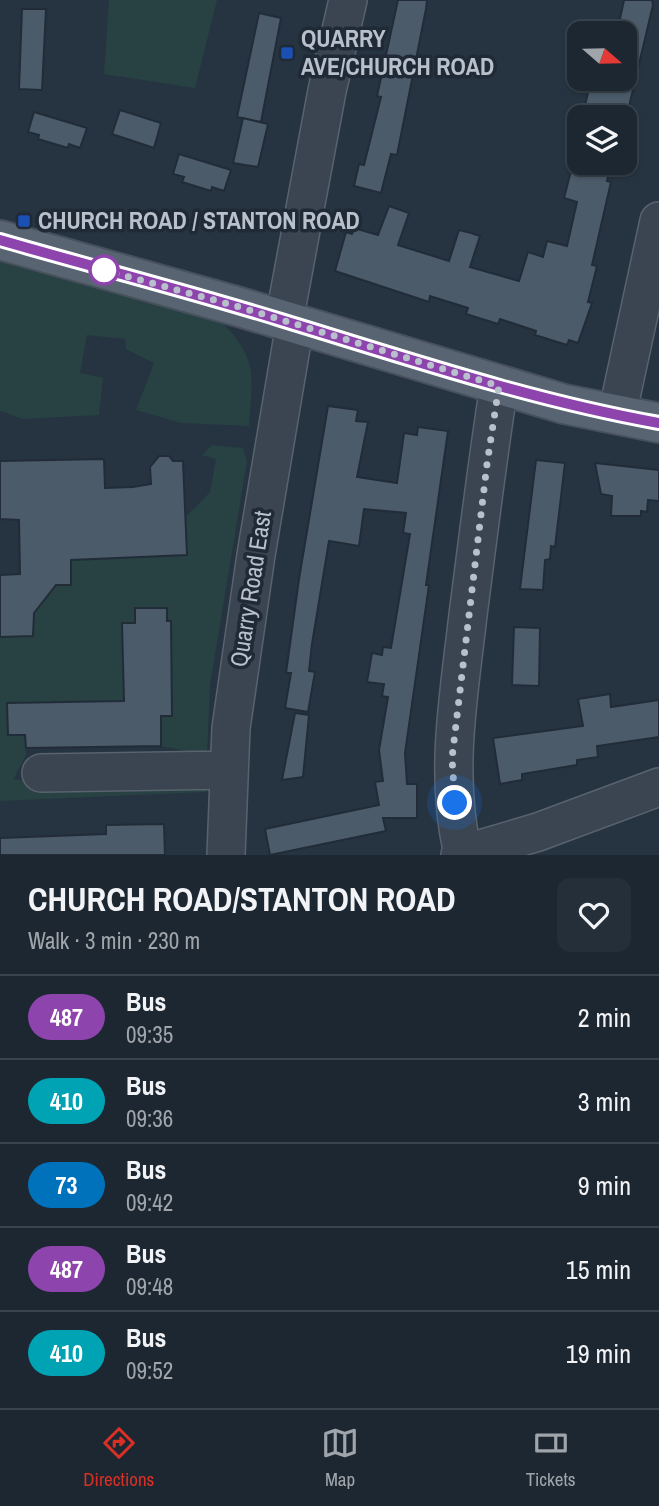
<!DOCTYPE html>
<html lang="en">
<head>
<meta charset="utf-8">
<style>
  :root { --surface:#1c2731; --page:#252f39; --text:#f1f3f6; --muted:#a0a5ab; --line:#3a444d; --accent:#d93025 }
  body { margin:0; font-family:"Archivo Narrow",sans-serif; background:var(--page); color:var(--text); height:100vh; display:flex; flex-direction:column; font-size:26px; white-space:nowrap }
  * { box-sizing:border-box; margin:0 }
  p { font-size:23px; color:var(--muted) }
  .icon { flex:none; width:38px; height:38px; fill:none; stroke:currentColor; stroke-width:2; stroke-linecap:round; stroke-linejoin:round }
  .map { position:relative; height:855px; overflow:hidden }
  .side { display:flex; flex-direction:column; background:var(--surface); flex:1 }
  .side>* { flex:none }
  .badge { padding:0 14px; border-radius:23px; font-size:24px; line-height:46px }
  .needle { width:46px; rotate:110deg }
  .tools { position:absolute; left:567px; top:21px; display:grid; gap:14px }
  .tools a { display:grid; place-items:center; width:70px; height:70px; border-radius:14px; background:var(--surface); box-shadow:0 2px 5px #0004,0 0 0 2px var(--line); font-size:35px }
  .you { position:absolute; width:35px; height:35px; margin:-18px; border:5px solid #fff; border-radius:50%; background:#1a73e8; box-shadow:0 0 0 10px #1a73e833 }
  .map>.badge { position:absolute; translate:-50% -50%; box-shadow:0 0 0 4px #fff }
  .round { display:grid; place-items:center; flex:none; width:74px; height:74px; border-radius:14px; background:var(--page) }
  .headline { display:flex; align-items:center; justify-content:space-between; height:119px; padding:0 28px }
  h1 { font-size:33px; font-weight:700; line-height:52px }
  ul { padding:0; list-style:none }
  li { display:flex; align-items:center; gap:21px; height:84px; padding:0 28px; border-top:2px solid var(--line) }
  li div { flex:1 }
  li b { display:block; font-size:26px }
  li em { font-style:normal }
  li .badge { min-width:77px; font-weight:700; text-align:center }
  .menu { display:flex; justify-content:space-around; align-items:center; height:98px; border-top:2px solid var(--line); background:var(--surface); font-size:19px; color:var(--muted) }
  .menu a { display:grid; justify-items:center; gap:4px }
  .menu .selected { color:var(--accent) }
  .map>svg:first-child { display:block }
</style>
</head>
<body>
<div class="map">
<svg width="659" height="855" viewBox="0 0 659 855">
  <rect width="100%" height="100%" fill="#263441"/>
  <path fill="#284142" d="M109 0H217L195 88 104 74Z
    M0 257 222 322C259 361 252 376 249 426L181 423 136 410 154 363 126 349 125 339 87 335 80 373 103 378 99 415 23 419 0 411Z
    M212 445 243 448 247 461 210 685 207 755 161 746V728L140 716 172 715 171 622 167 621 166 608H135V623H122L124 706 7 704 8 735H25L26 755 13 780 206 776V792L0 801V637L34 613 56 585H71V560L185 518 210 492 216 459 202 455Z"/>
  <path fill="#4c5b6a" stroke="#212c38" stroke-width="2" d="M398 0H427L426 9 397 155 391 154 381 193 354 186 359 164 364 165 381 97 377 96Z
    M624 0H652L653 5 626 119 584 110 591 79H625V33H617Z
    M22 9H46L42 90 19 89Z
    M259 13 281 18 261 122 237 117Z
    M120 110 161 123 154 148 112 134Z
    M34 112 87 128 80 148 69 144 68 148 38 139 39 135 28 132Z
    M243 118 268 124 258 167 233 163Z
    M179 154 231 170 224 191 212 187 211 191 182 182 184 177 173 174Z
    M573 163H611L607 181 611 182 592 265 597 266 588 302 592 303 578 343 569 340 567 345 535 335 536 331 500 319 498 324 466 314 468 308 430 296 429 302 335 271 346 232 352 234 354 228 378 235 389 206 409 213 398 245 449 261 459 230 471 233 480 236 470 267 519 281 528 252 543 257 547 241 567 246 577 202 564 198Z
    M328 406 358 410 356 421 368 422 357 477 397 483 404 433 417 435 418 427 448 431 426 585H429L405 753 407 784H417V818H383L386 831 270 855 265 829 379 805 375 782 383 781 379 750 388 697 382 696 384 684 367 682 372 653 382 655 383 647 391 648 410 534 403 533 406 513 364 509 359 546 329 541 312 644 309 671 315 672 308 712 285 708 291 673H286L299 579Z
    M159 456H169L173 461H183L187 555 71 560V585H56L34 613 33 636 0 637V575L20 574 19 520 0 519V461L104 459 105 488 133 487 151 484 150 467Z
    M536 460 565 463 555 547 551 546 550 559 545 560 543 590 520 589Z
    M595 463 659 470V501L648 500 647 512 641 511V516H611L612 496 601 494Z
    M135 608H167V621H171L172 716H161V746L26 748 25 735H8L7 703 124 701 122 623H135Z
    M514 627 540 628 539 686 512 685Z
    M610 694 611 707 659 700V737L597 746 598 757 577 760V765L522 774V780L500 784 493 738 583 726 578 699Z
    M295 713 309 715 303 777 282 780Z
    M164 824 165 855H0V838L106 834V825Z"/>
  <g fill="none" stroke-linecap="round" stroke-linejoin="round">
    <g stroke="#58636e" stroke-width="40">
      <path id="minor" d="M284 321 327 91 348 0
        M617 415 659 221
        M41 773 229 770
        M463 854C444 774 459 695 468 615 478 538 487 462 499 386
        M226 855 231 728 256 555 295 324
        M460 855 538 832 659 787"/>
    </g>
    <g stroke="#47515d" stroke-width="42">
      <path id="major" d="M0 240 236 306 564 404 659 423"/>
    </g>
    <use href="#minor" stroke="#3a4551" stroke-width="37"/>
    <use href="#major" stroke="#586471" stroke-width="38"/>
  </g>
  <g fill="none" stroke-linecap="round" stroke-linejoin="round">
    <g stroke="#fff" stroke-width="16">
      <path id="line" d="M0 240C93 267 188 291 281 320 406 358 530 400 659 423"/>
    </g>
    <use href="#line" stroke="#8e44ad" stroke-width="10"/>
    <path stroke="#b7c0cb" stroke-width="7" stroke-dasharray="0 12.6" d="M104 270 236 306 499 386 487 464 452 758 455 803"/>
  </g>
  <g fill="#1a4fb4" stroke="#1f2a36" stroke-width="2.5">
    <rect x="280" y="46" width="14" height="14" rx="3.5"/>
    <rect x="17" y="214" width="14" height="14" rx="3.5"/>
  </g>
  <circle fill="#fff" stroke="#8e44ad" stroke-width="3.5" cx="104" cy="270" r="14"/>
  <g text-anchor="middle" stroke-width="7" stroke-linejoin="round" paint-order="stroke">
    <g font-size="24" font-weight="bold" fill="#b7c0cb" stroke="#1f2a36" text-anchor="start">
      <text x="301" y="47">QUARRY<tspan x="301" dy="28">AVE/CHURCH ROAD</tspan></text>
      <text x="38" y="229">CHURCH ROAD / STANTON ROAD</text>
    </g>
    <g font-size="24" fill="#b7c0cb" stroke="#1f2a36">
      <text transform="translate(251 589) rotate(-81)" y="8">Quarry Road East</text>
    </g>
  </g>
</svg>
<div class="tools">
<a><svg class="needle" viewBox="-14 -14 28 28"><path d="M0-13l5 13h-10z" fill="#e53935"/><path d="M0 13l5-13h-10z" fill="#a0a5ab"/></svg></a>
<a><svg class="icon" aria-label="layers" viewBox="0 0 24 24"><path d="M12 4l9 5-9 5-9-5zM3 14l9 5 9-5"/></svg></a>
</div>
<div class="you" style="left:455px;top:803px"></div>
</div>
<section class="side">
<div class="headline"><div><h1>CHURCH ROAD/STANTON ROAD</h1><p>Walk · 3 min · 230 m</p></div><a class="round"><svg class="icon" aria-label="heart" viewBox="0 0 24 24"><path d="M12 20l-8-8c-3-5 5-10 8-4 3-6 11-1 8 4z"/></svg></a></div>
<ul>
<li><span class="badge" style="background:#8e44ad;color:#fff">487</span><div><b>Bus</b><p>09:35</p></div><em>2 min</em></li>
<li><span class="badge" style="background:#00a3b4;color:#fff">410</span><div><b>Bus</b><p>09:36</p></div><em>3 min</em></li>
<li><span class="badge" style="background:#0072bc;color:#fff">73</span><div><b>Bus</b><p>09:42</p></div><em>9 min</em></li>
<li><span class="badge" style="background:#8e44ad;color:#fff">487</span><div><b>Bus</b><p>09:48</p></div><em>15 min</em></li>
<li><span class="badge" style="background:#00a3b4;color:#fff">410</span><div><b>Bus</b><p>09:52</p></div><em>19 min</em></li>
</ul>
</section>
<nav class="menu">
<a class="selected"><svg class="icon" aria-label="directions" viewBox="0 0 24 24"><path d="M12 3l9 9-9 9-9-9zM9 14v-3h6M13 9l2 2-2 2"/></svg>Directions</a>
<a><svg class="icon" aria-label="map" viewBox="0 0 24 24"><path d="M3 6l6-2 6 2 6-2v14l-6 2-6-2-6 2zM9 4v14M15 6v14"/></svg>Map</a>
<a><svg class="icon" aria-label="tickets" viewBox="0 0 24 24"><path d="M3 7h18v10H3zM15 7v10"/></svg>Tickets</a>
</nav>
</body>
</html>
